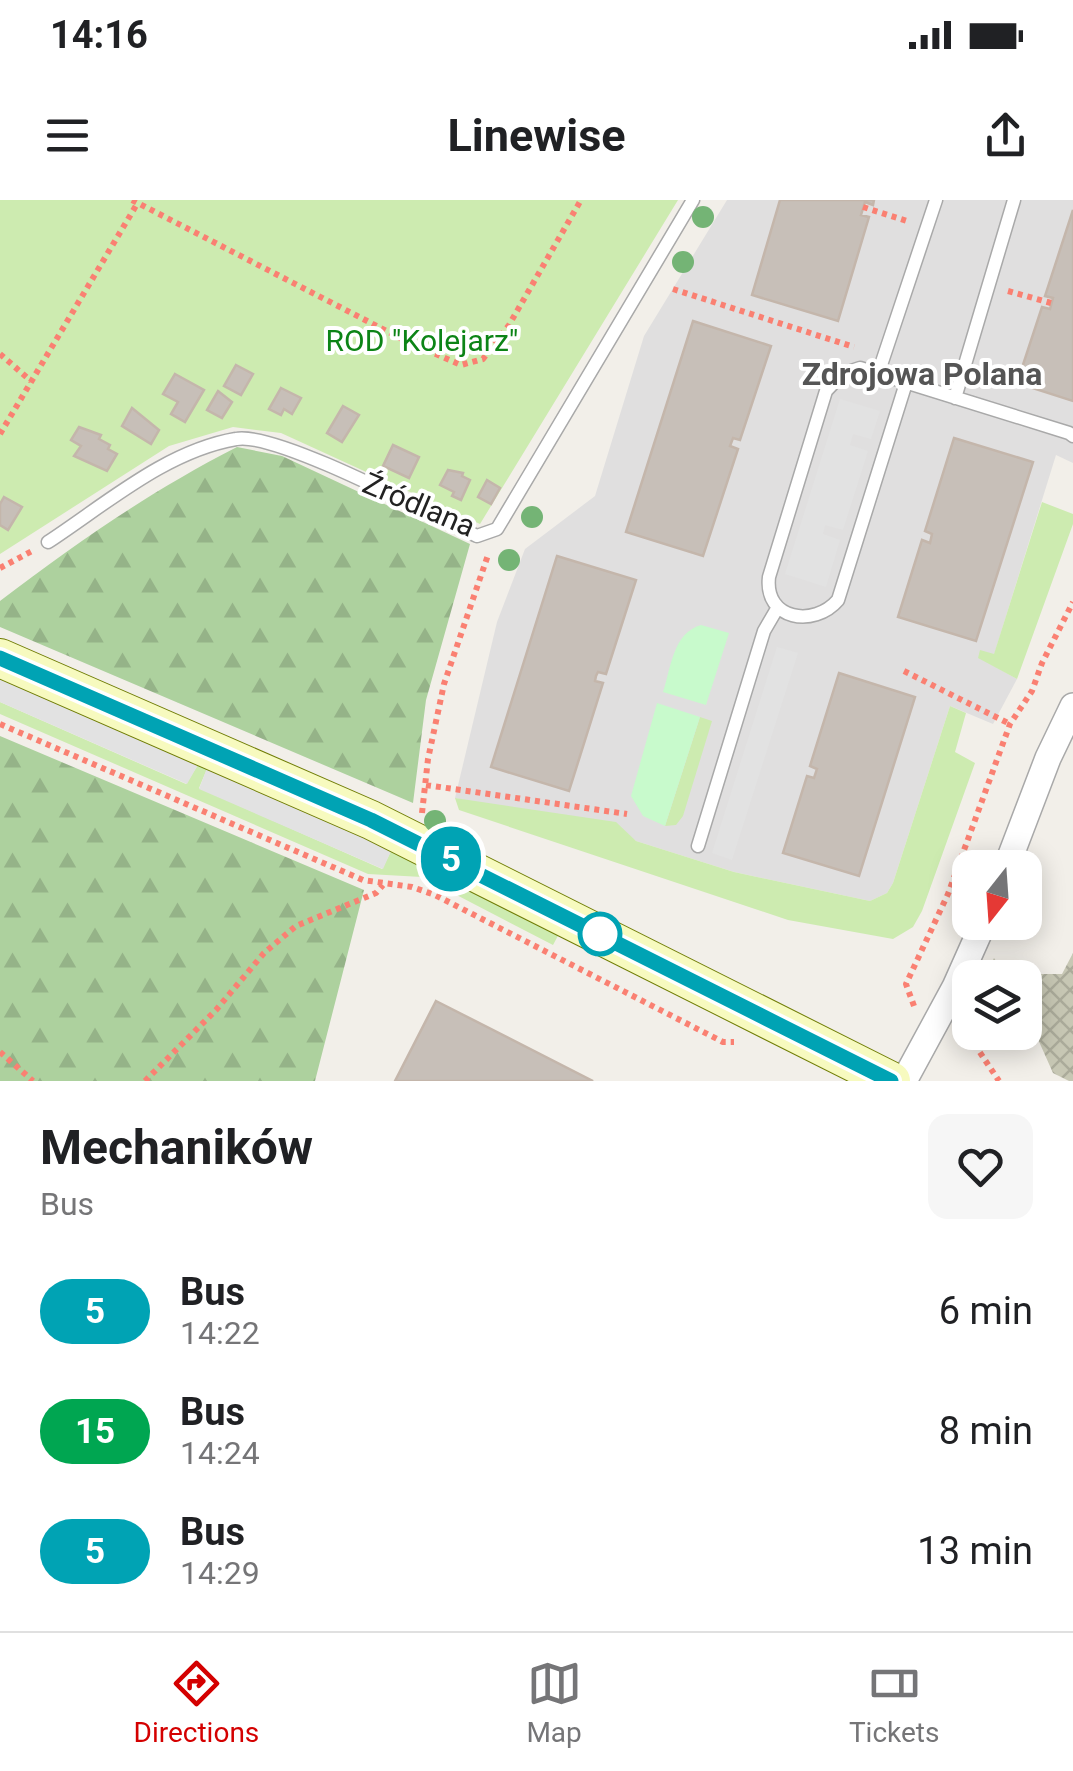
<!DOCTYPE html>
<html lang="en">
<head>
<meta charset="utf-8">
<style>
  :root { --surface:#fff; --page:#f6f6f6; --text:#202124; --muted:#757577; --line:#e0e0e0; --accent:#d40000 }
  body { margin:0; font-family:Roboto,sans-serif; background:var(--page); color:var(--text); height:100vh; display:flex; flex-direction:column; font-size:38px; white-space:nowrap }
  * { box-sizing:border-box; margin:0 }
  p { font-size:32px; color:var(--muted) }
  .icon { flex:none; width:55px; height:55px; fill:none; stroke:currentColor; stroke-width:2; stroke-linecap:round; stroke-linejoin:round }
  .map { position:relative; height:881px; overflow:hidden }
  .sheet { display:flex; flex-direction:column; background:var(--surface); flex:1 }
  .sheet>* { flex:none }
  .badge { padding:0 20px; border-radius:32px; font-size:35px; line-height:65px }
  .needle { width:65px; rotate:197deg }
  .buttons { position:absolute; left:952px; top:650px; display:grid; gap:20px }
  .buttons a { display:grid; place-items:center; width:90px; height:90px; border-radius:20px; background:var(--surface); box-shadow:0 5px 25px #0003; font-size:50px }
  .map>.badge { position:absolute; translate:-50% -50%; box-shadow:0 0 0 5px #fff }
  .round { display:grid; place-items:center; flex:none; width:105px; height:105px; border-radius:20px; background:var(--page) }
  .headline { display:flex; align-items:center; justify-content:space-between; height:170px; padding:0 40px }
  h1 { font-size:48px; font-weight:700; line-height:75px }
  ul { padding:0; list-style:none }
  li { display:flex; align-items:center; gap:30px; height:120px; padding:0 40px }
  li div { flex:1 }
  li b { display:block; font-size:38px }
  li em { font-style:normal }
  li .badge { min-width:110px; font-weight:700; text-align:center }
  .status { display:flex; justify-content:space-between; align-items:center; height:70px; padding:0 50px; background:var(--surface); direction:ltr }
  .status svg { height:28px; fill:currentColor }
  header { display:flex; justify-content:space-between; align-items:center; height:130px; padding:0 40px; background:var(--surface); font-size:45px; font-weight:700 }
  .menu { display:flex; justify-content:space-around; align-items:center; height:140px; border-top:2px solid var(--line); background:var(--surface); font-size:28px; color:var(--muted) }
  .menu a { display:grid; justify-items:center; gap:5px }
  .menu .on { color:var(--accent) }
  .map>svg:first-child { display:block }
</style>
</head>
<body>
<div class="status"><b>14:16</b><svg viewBox="0 0 49 12"><path d="M0 12V9h3v3zM5 12V6h3v6zM10 12V3h3v9zM15 12V0h3v12zM26 1h20v11H26zM47 4h2v5h-2z"/></svg></div>
<header><svg class="icon" aria-label="menu" viewBox="0 0 24 24"><path d="M4 6h16M4 12h16M4 18h16"/></svg>Linewise<svg class="icon" aria-label="share" viewBox="0 0 24 24"><path d="M12 15V3M7 8l5-5 5 5M5 13v7h14v-7"/></svg></header>
<div class="map">
<svg width="1073" height="881" viewBox="0 0 1073 881">
  <defs>
    <pattern id="construction-cross-hatch" width="8" height="8" patternUnits="userSpaceOnUse" patternTransform="scale(2.5)"><rect width="8" height="8" fill="#c7c7b4"/><path d="M0 0l8 8M0 8l8-8" fill="none" stroke="#abab9a"/></pattern>
    <pattern id="forest-firs" width="22" height="20" patternUnits="userSpaceOnUse" patternTransform="scale(2.5)"><rect width="22" height="20" fill="#add19e"/><path d="M5 1l3.5 6h-7zM16 11l3.5 6h-7z" fill="#95b388"/></pattern>
  </defs>
  <rect width="100%" height="100%" fill="#f2efe9"/>
  <path fill="#e0dfdf" d="M727 0H1073V263L1056 255 994 455 978 457 1017 479 993 524 950 506 893 683 887 693 870 701 734 672 636 641 623 632 455 598 497 422 525 349 595 296 644 136Z"/>
  <path fill="url(#construction-cross-hatch)" d="M1073 753V881H1069L1053 873 1029 819H1025V778L985 777 994 758 1005 774H1062Z"/>
  <path fill="#cdebb0" d="M0 0H678L480 324 281 233 233 227 169 246 0 354Z
    M1042 302 1073 314V324L1017 479 978 458 980 450 994 454Z
    M0 502 186 584 199 563 207 569 199 588 382 669 392 649 560 732 553 745 422 677 368 674 0 514Z
    M950 506 966 513 955 552 975 563 922 711 913 727 893 739 788 720 459 610 455 598 616 622 636 641 734 672 870 701 887 693 893 683Z
    M700 517 712 521 683 616 676 625 665 626Z"/>
  <path fill="url(#forest-firs)" d="M237 247 282 256 470 344 426 500 413 603 0 427V401C78 342 149 292 237 247Z
    M0 536 364 690 315 881H0Z"/>
  <path fill="#c8facc" d="M701 425 729 433 706 505 663 492C671 467 673 433 701 425Z
    M657 503 700 517 665 626 643 616 631 596Z"/>
  <path fill="#e2e2e2" d="M840 199 880 211 871 239 853 234 850 245 868 251 843 330 825 325 823 334 840 340 826 387 785 374Z
    M777 447 798 453 732 660 712 653Z
    M0 477 199 563 187 584 0 502Z
    M207 568 392 649 383 669 199 589Z"/>
  <path fill="#c7bfb8" stroke="#c4b6ab" stroke-width="2.5" d="M780 0H874L873 5 865 2 861 15 869 17 838 121 752 95Z
    M1073 10V201L1017 183 1042 107 1050 109 1053 98 1045 96Z
    M693 121 771 146 740 240 733 238 730 246 738 249 703 356 626 332Z
    M236 165 253 174 241 195 224 186Z
    M175 174 204 190 185 222 171 214 178 202 163 194Z
    M281 188 301 198 292 214 284 209 281 215 269 209Z
    M218 191 232 202 222 218 207 210Z
    M343 206 359 215 342 242 327 233Z
    M132 208 159 230 151 244 122 226Z
    M79 227 101 235 99 239 110 245 108 249 117 254 107 271 74 256 81 246 71 240Z
    M954 238 1033 262 976 441 898 417 922 340 930 343 932 334 925 331Z
    M393 245 419 257 409 278 383 266Z
    M448 270 463 273 462 276 470 280 461 300 452 296 454 292 440 285Z
    M487 280 500 288 491 304 478 297Z
    M4 297 22 307 8 330 0 325V304Z
    M557 356 636 380 606 474 598 472 596 476 595 481 603 483 569 591 491 567Z
    M839 473 915 497 859 676 783 653 807 576 814 578 817 569 810 566Z
    M436 801 593 881H395Z"/>
  <g fill="none" stroke-linecap="round" stroke-linejoin="round">
    <g stroke="#a9a9a9" stroke-width="15">
      <path id="lane" d="M878 174 936 0
        M906 183 838 400C814 428 764 420 769 377L826 191 842 174 860 168 1069 233 1073 236
        M955 198 1014 0
        M48 342C106 304 166 251 236 239 276 231 432 315 477 336L497 329 693 0
        M698 646 764 431 778 407"/>
    </g>
    <g stroke="#a9a9a9" stroke-width="28">
      <path id="street" d="M1006 668 1048 558 1073 506
        M904 881 955 787 984 722"/>
    </g>
    <g stroke="#707d05" stroke-width="40">
      <path id="secondary" d="M0 458 371 620 891 881"/>
    </g>
    <path stroke="#fa8072" stroke-width="6" stroke-dasharray="5 5" stroke-linecap="butt" d="M132 0 406 141 461 165 483 159 509 125 581 0
      M863 7 907 21
      M673 89 854 147
      M1008 91 1051 103
      M0 154 31 181
      M0 234 137 4
      M0 368 34 350
      M904 471 1010 524
      M0 524 363 680 412 687 435 695 723 842H734
      M426 585 627 614
      M422 613 428 559 444 484 488 355
      M914 806 906 784 948 694 1010 524 1032 491 1042 463 1073 402
      M959 832 971 839 999 881
      M0 852 33 881
      M145 881 216 810 264 753 296 726 376 693 383 685"/>
    <use href="#lane" stroke="#fff" stroke-width="12"/>
    <use href="#street" stroke="#fff" stroke-width="25"/>
    <use href="#secondary" stroke="#f7fabf" stroke-width="38"/>
  </g>
  <g fill="#74b475">
    <circle cx="703" cy="17" r="11"/>
    <circle cx="683" cy="62" r="11"/>
    <circle cx="532" cy="317" r="11"/>
    <circle cx="509" cy="360" r="11"/>
    <circle cx="435" cy="621" r="11"/>
  </g>
  <g fill="none" stroke-linecap="round" stroke-linejoin="round">
    <g stroke="#fff" stroke-width="22">
      <path id="line" d="M0 458 371 620 891 881"/>
    </g>
    <use href="#line" stroke="#00a3b4" stroke-width="15"/>
  </g>
  <circle fill="#fff" stroke="#00a3b4" stroke-width="5" cx="600" cy="734" r="20"/>
  <g text-anchor="middle" stroke-width="8" stroke-linejoin="round" paint-order="stroke">
    <g font-size="30" fill="#0c8416" stroke="#fff">
      <text x="422" y="151">ROD "Kolejarz"</text>
    </g>
    <g font-size="30" fill="#222" stroke="#fff">
      <text transform="translate(419 305) rotate(23)" y="10">Źródlana</text>
    </g>
    <g font-size="32" font-weight="bold" fill="#555" stroke="#fff">
      <text x="922" y="185">Zdrojowa Polana</text>
    </g>
  </g>
</svg>
<div class="buttons">
<a><svg class="needle" viewBox="-14 -14 28 28"><path d="M0-13l5 13h-10z" fill="#e53935"/><path d="M0 13l5-13h-10z" fill="#757577"/></svg></a>
<a><svg class="icon" aria-label="layers" viewBox="0 0 24 24"><path d="M12 4l9 5-9 5-9-5zM3 14l9 5 9-5"/></svg></a>
</div>
<b class="badge" style="left:451px;top:659px;background:#00a3b4;color:#fff">5</b>
</div>
<section class="sheet">
<div class="headline"><div><h1>Mechaników</h1><p>Bus</p></div><a class="round"><svg class="icon" aria-label="heart" viewBox="0 0 24 24"><path d="M12 20l-8-8c-3-5 5-10 8-4 3-6 11-1 8 4z"/></svg></a></div>
<ul>
<li><span class="badge" style="background:#00a3b4;color:#fff">5</span><div><b>Bus</b><p>14:22</p></div><em>6 min</em></li>
<li><span class="badge" style="background:#00a651;color:#fff">15</span><div><b>Bus</b><p>14:24</p></div><em>8 min</em></li>
<li><span class="badge" style="background:#00a3b4;color:#fff">5</span><div><b>Bus</b><p>14:29</p></div><em>13 min</em></li>
</ul>
</section>
<nav class="menu">
<a class="on"><svg class="icon" aria-label="directions" viewBox="0 0 24 24"><path d="M12 3l9 9-9 9-9-9zM9 14v-3h6M13 9l2 2-2 2"/></svg>Directions</a>
<a><svg class="icon" aria-label="map" viewBox="0 0 24 24"><path d="M3 6l6-2 6 2 6-2v14l-6 2-6-2-6 2zM9 4v14M15 6v14"/></svg>Map</a>
<a><svg class="icon" aria-label="tickets" viewBox="0 0 24 24"><path d="M3 7h18v10H3zM15 7v10"/></svg>Tickets</a>
</nav>
</body>
</html>
